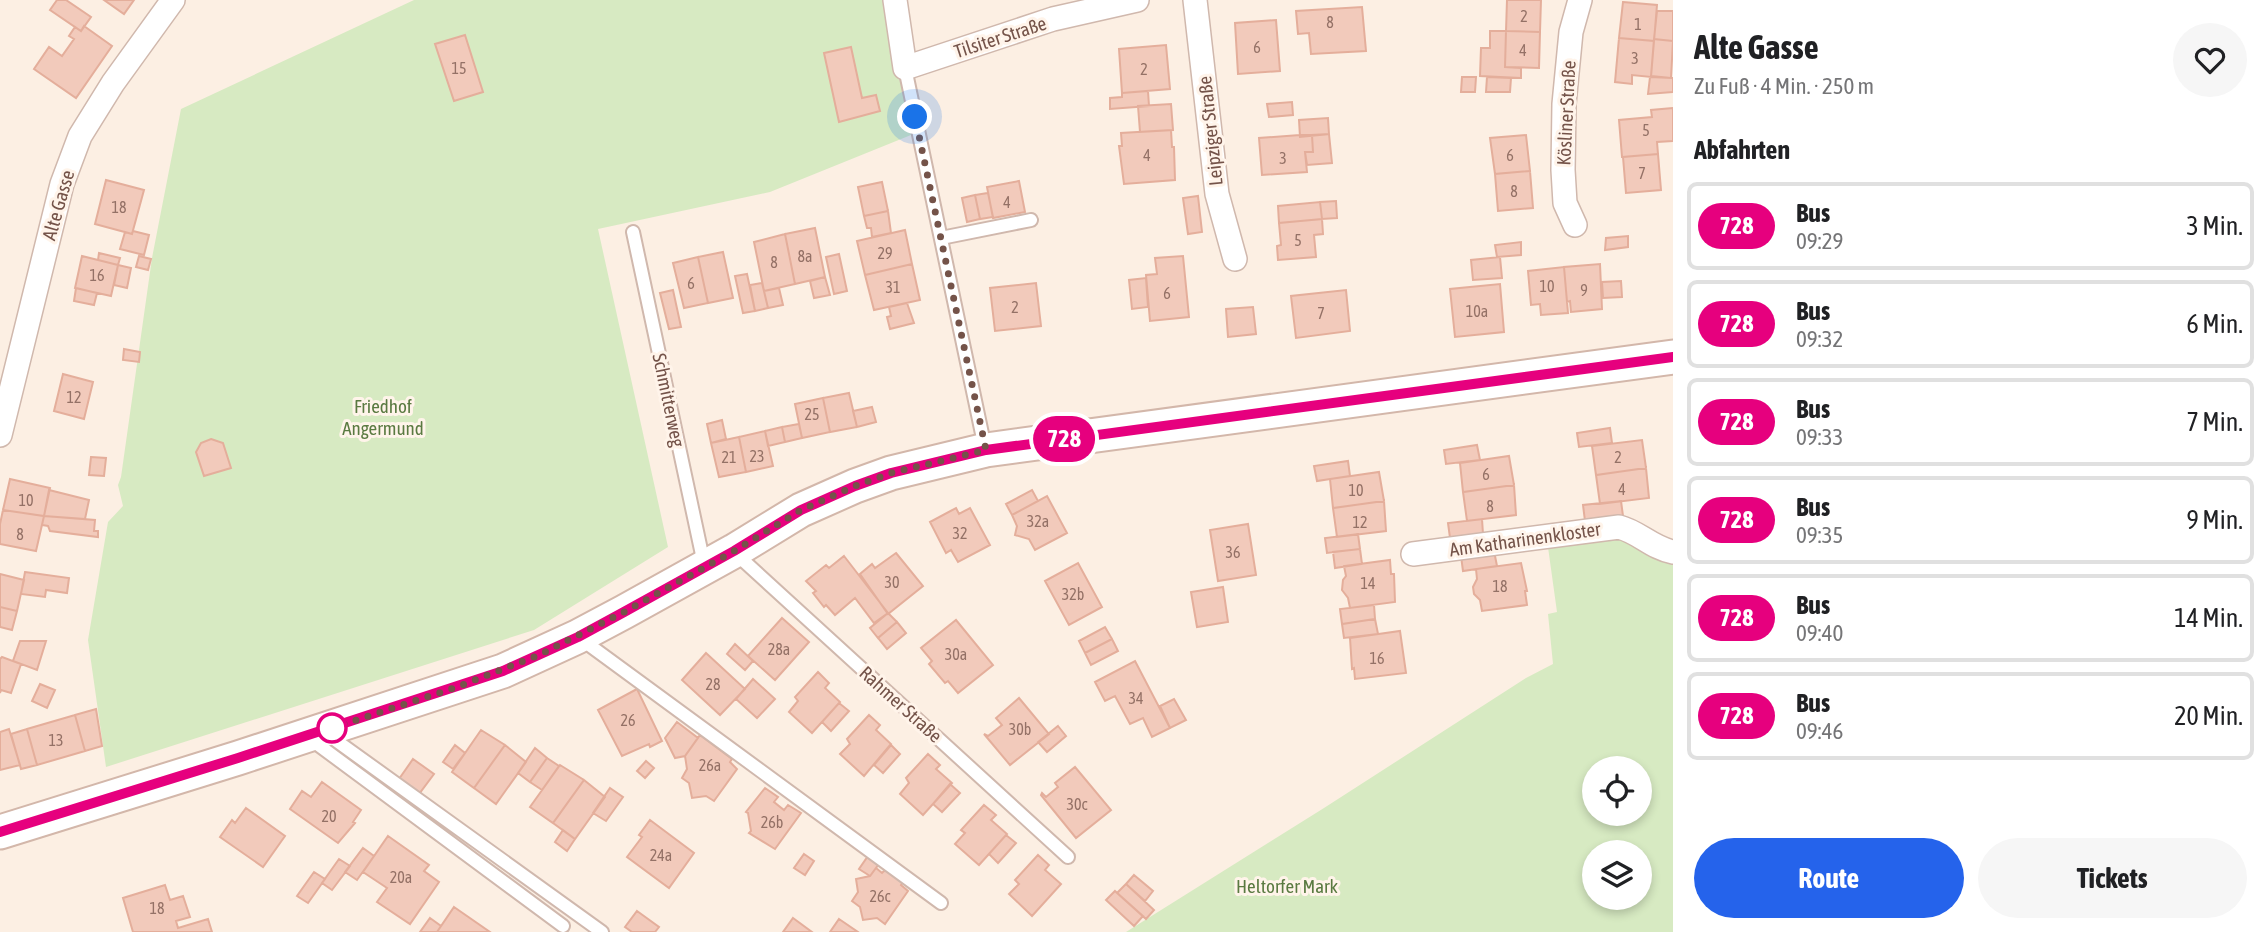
<!DOCTYPE html>
<html lang="de">
<head>
<meta charset="utf-8">
<style>
  :root { --surface:#fff; --page:#f6f6f6; --text:#202124; --muted:#757577; --line:#e0e0e0; --accent:#2563eb }
  body { margin:0; font-family:"Asap Condensed",sans-serif; background:var(--page); color:var(--text); height:100vh; display:flex; flex-direction:column; font-size:26px; white-space:nowrap }
  * { box-sizing:border-box; margin:0 }
  p { font-size:23px; color:var(--muted) }
  .icon { flex:none; width:38px; height:38px; fill:none; stroke:currentColor; stroke-width:2; stroke-linecap:round; stroke-linejoin:round }
  .map { position:relative; flex:1; overflow:hidden }
  .sheet { display:flex; flex-direction:column; background:var(--surface); width:595px }
  .sheet>* { flex:none }
  .badge { padding:0 14px; border-radius:23px; font-size:24px; line-height:46px }
  .tools { position:absolute; left:1582px; top:756px; display:grid; gap:14px }
  .tools a { display:grid; place-items:center; width:70px; height:70px; border-radius:50%; background:var(--surface); box-shadow:0 4px 10px #0003; font-size:35px }
  .you { position:absolute; width:35px; height:35px; margin:-18px; border:5px solid #fff; border-radius:50%; background:#1a73e8; box-shadow:0 0 0 10px #1a73e833 }
  .map>.badge { position:absolute; translate:-50% -50%; box-shadow:0 0 0 4px #fff }
  h2 { padding:0 21px; font-size:26px; line-height:63px }
  .round { display:grid; place-items:center; flex:none; width:74px; height:74px; border-radius:37px; background:var(--page) }
  .summary { display:flex; align-items:center; justify-content:space-between; height:119px; padding:0 21px }
  h1 { font-size:33px; font-weight:700; line-height:52px }
  .button { display:flex; gap:14px; margin-top:auto; padding:14px 21px }
  .button a { flex:1; height:80px; border-radius:42px; background:var(--accent); color:#fff; font-size:28px; font-weight:700; line-height:80px; text-align:center }
  .button a+a { background:var(--page); color:var(--text) }
  ul { padding:0; list-style:none }
  li { display:flex; align-items:center; gap:21px; height:88px; margin:0 14px 10px; padding:0 7px; border:4px solid var(--line); border-radius:10px }
  li div { flex:1 }
  li b { display:block; font-size:26px }
  li em { font-style:normal }
  li .badge { min-width:77px; font-weight:700; text-align:center }
  main { display:flex; flex:1; min-height:0 }
  .map>svg:first-child { display:block }
</style>
</head>
<body>
<main>
<div class="map">
<svg width="1673" height="932" viewBox="0 0 1673 932">
  <rect width="100%" height="100%" fill="#fcefe3"/>
  <path fill="#d7eac2" fill-rule="evenodd" d="M414 0H888L911 135 770 192 598 229 668 547 534 630 106 767 88 640 108 522 123 506 118 485 121 477 152 258 181 109Z
    M1612 532 1673 558V932H1126L1324 808 1526 678 1553 664 1548 614 1557 612 1547 540ZM1594 768H1640V814H1594ZM1594 852H1640V898H1594Z"/>
  <path fill="#f2cabb" stroke="#e4ae9b" stroke-width="2" d="M57 0H66L91 17 81 31 50 10Z
    M104 0H134L124 14Z
    M1507 0H1541L1540 32 1506 31Z
    M1623 2 1657 5 1654 41 1619 38Z
    M1362 7 1366 51 1311 54 1309 33 1298 34 1296 11Z
    M1657 11H1673V41L1654 39Z
    M1276 20 1280 71 1238 74 1235 23Z
    M84 26 112 46 76 98 34 69 49 47 62 56 74 39 69 36 75 27 81 31Z
    M1490 31H1506L1505 67 1521 68V78L1480 76 1481 48H1490Z
    M1506 31 1540 32 1539 68 1505 67Z
    M465 35 483 92 454 101 435 44Z
    M1619 38 1654 41 1651 77 1632 75V84L1615 82Z
    M1654 39 1673 41 1671 78 1651 76Z
    M1166 45 1170 89 1122 93 1119 49Z
    M851 47 862 98 876 95 880 111 839 122 824 53Z
    M1462 77H1476L1475 92H1461Z
    M1487 77 1511 78 1510 92H1486Z
    M1650 77 1673 78V92L1648 94Z
    M1148 91 1149 106 1110 109V98L1122 97V93Z
    M1292 102 1293 115 1269 117 1267 104Z
    M1171 104 1173 130 1140 132 1138 106Z
    M1673 108V141L1657 142 1658 154 1622 157 1619 120 1652 117 1651 110Z
    M1328 118 1329 134 1300 137 1299 120Z
    M1171 130 1172 147H1174L1175 180 1124 184 1119 146H1122L1121 133Z
    M1329 134 1332 163 1307 165 1305 152H1313L1312 135Z
    M1300 135H1312L1313 152H1305L1307 172 1262 175 1259 138Z
    M1526 135 1530 171 1495 174 1490 138Z
    M1658 154 1661 190 1626 193 1623 157Z
    M1530 171 1533 208 1498 211 1495 174Z
    M106 180 144 190 132 234 95 224Z
    M1019 181 1025 212 993 218 987 187Z
    M882 182 888 211 864 216 858 187Z
    M988 193 993 217 980 219 975 195Z
    M975 195 980 219 967 222 962 198Z
    M1198 196 1202 232 1188 234 1183 198Z
    M1336 201 1337 218 1322 219 1320 202Z
    M1320 202 1322 219 1279 223 1278 206Z
    M888 211 891 233 872 237 871 228H867L864 216Z
    M1322 219 1323 234 1314 235 1316 257 1278 260 1277 246 1281 245 1279 223Z
    M815 228 825 277 795 284 785 234Z
    M905 230 912 264 865 275 857 241Z
    M133 231 149 235 144 255 120 249 125 232 132 234Z
    M785 234 795 284 764 291 754 242Z
    M1628 236V247L1605 250 1606 238Z
    M1521 242V255L1497 257 1495 245Z
    M723 252 733 298 708 303 698 257Z
    M99 253 120 258 118 265 98 260Z
    M839 254 847 291 834 294 826 257Z
    M82 256 118 265 111 296 75 288Z
    M139 256 151 259 148 270 136 267Z
    M1183 256 1189 317 1150 321 1146 275 1157 274 1155 258Z
    M698 257 708 303 684 308 673 263Z
    M1500 257 1502 278 1473 280 1471 260Z
    M912 264 920 300 874 310 865 275Z
    M1600 264 1602 309 1571 312 1570 301 1567 302 1564 267Z
    M118 265 131 268 127 288 114 285Z
    M1564 267 1568 313 1541 315 1540 304 1531 305 1528 271Z
    M747 274 755 311 743 313 735 276Z
    M825 277 830 295 814 298 810 281Z
    M1146 278 1148 307 1132 309 1129 280Z
    M1621 281 1622 297 1603 298 1602 282Z
    M762 283 768 308 755 311 750 285Z
    M1036 283 1041 326 995 331 990 288Z
    M1500 284 1504 332 1455 337 1450 289Z
    M76 288 97 293 94 305 74 301Z
    M779 288 783 305 768 308 764 291Z
    M673 290 681 327 669 329 660 293Z
    M1346 290 1350 331 1296 338 1291 296Z
    M907 303 914 323 890 329 887 317 891 316 889 307Z
    M1253 307 1256 334 1228 337 1226 309Z
    M124 349 140 352 139 362 123 360Z
    M63 374 93 382 84 419 54 411Z
    M849 393 857 427 830 432 823 398Z
    M823 398 830 432 802 438 795 404Z
    M872 407 876 422 857 427 853 411Z
    M722 420 726 439 711 443 707 424Z
    M799 424 802 438 785 442 782 427Z
    M782 427 785 442 768 446 765 431Z
    M1610 428 1612 443 1579 447 1577 433Z
    M765 431 773 466 746 472 739 437Z
    M739 437 746 472 719 477 711 443Z
    M211 439 223 443 231 468 204 476 196 452 201 443Z
    M1642 440 1646 468 1596 475 1592 446Z
    M1477 445 1480 460 1446 464 1444 450Z
    M1509 456 1514 485 1463 492 1460 463Z
    M91 457 106 458 104 476 89 475Z
    M1348 461 1350 476 1317 481 1314 466Z
    M1646 468 1649 498 1600 504 1596 475Z
    M1379 472 1384 501 1333 508 1330 479Z
    M10 479 50 488 44 516 3 510Z
    M1514 485 1516 515 1467 521 1463 492Z
    M49 490 89 500 85 519 44 516Z
    M1032 490 1038 501 1012 515 1006 504Z
    M1047 496 1067 533 1035 550 1029 539 1015 535 1017 526 1012 515Z
    M1384 501 1386 531 1337 537 1333 508Z
    M1621 501 1623 516 1585 521 1583 505Z
    M956 508 959 514 970 508 990 545 958 562 951 550 946 553 930 522Z
    M3 510 44 516 36 551 0 544V524Z
    M44 516 95 520 94 531H98V537L50 531 48 526 42 525Z
    M1482 519 1483 534 1450 538 1448 523Z
    M1248 524 1256 575 1218 581 1210 530Z
    M1358 534 1360 549 1327 553 1325 538Z
    M1360 549 1362 564 1335 568 1333 552Z
    M1494 551 1497 566 1463 571 1461 556Z
    M896 553 923 586 888 614 860 574 872 564 875 568Z
    M844 556 888 613 874 623 855 598 835 615 826 605 824 607 813 593 816 591 806 581 826 565 829 568Z
    M1390 560 1391 574H1394L1395 602 1350 608 1348 598 1342 590 1343 580 1346 576 1344 566Z
    M1078 563 1102 607 1069 625 1045 581Z
    M1521 563 1527 591H1525L1527 605 1482 611 1480 600 1474 594 1473 587 1477 579 1476 569Z
    M25 572 69 578 67 593 46 590 45 597 21 594Z
    M0 574 24 580 17 611 0 607Z
    M1223 587 1228 622 1197 627 1191 592Z
    M1374 605 1375 619 1342 624 1340 609Z
    M0 607 17 611 12 630 0 627Z
    M888 613 897 622 878 638 870 628Z
    M782 618 809 642 775 680 748 656Z
    M1375 619 1378 634 1344 638 1342 624Z
    M956 620 993 665 958 693 948 681 945 683 929 664 932 661 921 648Z
    M897 622 906 633 887 649 878 638Z
    M1105 627 1112 639 1085 653 1079 641Z
    M1400 631 1406 673 1355 679 1354 668 1352 669 1350 638Z
    M1112 639 1118 651 1091 665 1085 653Z
    M20 641H46L37 670 13 661Z
    M735 644 753 661 745 670 727 654Z
    M706 653 745 689 720 715 682 680Z
    M2 657 21 664 11 693 1 690 0 693V659Z
    M1135 661 1170 728 1152 737 1143 718 1130 724 1115 696 1105 701 1095 682Z
    M818 672 829 683 825 688 840 702 812 733 789 712 798 701 795 697Z
    M753 679 775 699 757 718 736 699Z
    M40 684 55 690 47 708 32 701Z
    M637 689 662 741 650 747 649 744 622 756 598 710Z
    M1019 698 1049 734 1010 765 984 734 988 736 1002 725 996 718Z
    M1174 699 1186 720 1170 728 1160 706Z
    M839 703 849 711 831 731 822 722Z
    M96 709 102 746 85 751 75 715Z
    M75 715 85 751 37 765 27 729Z
    M869 715 880 725 876 730 891 744 864 776 840 754 850 744 847 739Z
    M677 722 698 738 685 756 675 758 665 738Z
    M1058 726 1066 736 1047 752 1038 742Z
    M9 729 20 765 0 770V732Z
    M27 729 37 765 21 769 11 734Z
    M481 730 505 745 474 788 452 772Z
    M700 735 732 759 730 762 737 769 714 801 706 796 692 798 689 783 682 778 687 769 685 756Z
    M455 745 465 753 453 769 443 762Z
    M505 745 526 762 496 804 474 788Z
    M891 745 900 754 883 773 874 765Z
    M535 748 547 758 530 782 518 773Z
    M928 754 940 765 936 769 952 783 923 815 900 794 909 783 906 778Z
    M547 758 559 766 542 790 530 782Z
    M413 759 434 774 419 794 399 779Z
    M646 761 654 768 645 778 637 771Z
    M560 765 584 780 553 823 530 807Z
    M1075 767 1111 810 1076 838 1041 795 1042 793 1046 797 1058 787 1055 783Z
    M584 780 605 797 575 839 553 823Z
    M322 782 361 810 353 822 355 823 338 843 290 809 302 791 311 797Z
    M950 784 960 793 942 812 933 804Z
    M610 788 623 797 606 821 593 813Z
    M765 788 778 797 774 802 784 810 788 805 801 813 775 849 749 833 751 831 748 813 746 812Z
    M984 805 996 815 991 820 1007 834 979 865 955 844 965 833 961 830Z
    M246 808 285 836 263 867 220 837 232 820 235 823Z
    M650 820 694 853 669 888 627 857 642 837 639 835Z
    M563 830 575 839 567 851 555 842Z
    M1006 835 1016 843 998 863 989 854Z
    M388 836 429 865 424 871 439 882 410 924 377 902 387 888 363 872Z
    M363 848 374 856 357 880 345 872Z
    M804 854 814 861 805 875 794 868Z
    M1038 855 1049 865 1045 870 1061 884 1032 916 1009 894 1019 884 1015 880Z
    M868 856 879 864 870 876 859 869Z
    M339 859 350 866 332 890 322 883Z
    M876 868 882 873 885 870 903 882 901 885 908 891 885 924 877 918 863 920 860 907 852 901 858 892 856 879 870 876Z
    M314 872 325 879 308 903 297 896Z
    M1134 875 1153 891 1145 901 1126 884Z
    M1126 884 1154 910 1146 919 1117 893Z
    M165 885 170 900 183 896 190 917 176 921 178 928 208 919 212 932H133L123 898Z
    M1115 891 1143 916 1134 926 1106 900Z
    M454 907 490 932H437Z
    M637 911 659 927 655 932H632L625 927Z
    M430 918 441 926 437 932H420Z
    M793 918 812 932H783Z
    M839 919 858 932H830Z"/>
  <g fill="none" stroke-linecap="round" stroke-linejoin="round">
    <g stroke="#d0b8ad" stroke-width="16">
      <path id="service" d="M905 68 985 448
        M633 232 704 564
        M941 238 1031 220
        M734 552 1068 857
        M581 639 941 903
        M327 734 602 932
        M309 738 563 926"/>
    </g>
    <g stroke="#d0b8ad" stroke-width="26">
      <path id="minor" d="M895 0 905 68 1053 19 1137 0
        M1195 0 1217 194 1235 259
        M1575 225 1565 203 1563 170 1564 104 1571 32 1580 0
        M0 435 62 184 80 136 113 83 173 0
        M1413 554 1619 527C1639 532 1652 548 1673 552"/>
    </g>
    <g stroke="#d3b7aa" stroke-width="37">
      <path id="secondary" d="M0 832 238 758 503 671 577 637 624 612 734 551 801 510 855 486 891 473 986 450 1673 357"/>
    </g>
    <use href="#service" stroke="#fff" stroke-width="12"/>
    <use href="#minor" stroke="#fff" stroke-width="23"/>
    <use href="#secondary" stroke="#fff" stroke-width="33"/>
  </g>
  <g fill="none" stroke-linecap="round" stroke-linejoin="round">
    <g stroke="#fff" stroke-width="16">
      <path id="line" d="M0 832 238 758 503 671 578 637 624 612 734 551 801 510 855 486 891 473 986 450 1673 357"/>
    </g>
    <use href="#line" stroke="#e6007e" stroke-width="10"/>
    <path stroke="#745349" stroke-width="7" stroke-dasharray="0 12.6" d="M332 728 457 687 539 655 624 612 734 551 801 510 855 486 891 473 986 450 915 117"/>
  </g>
  <circle fill="#fff" stroke="#e6007e" stroke-width="3.5" cx="332" cy="728" r="14"/>
  <g text-anchor="middle" stroke-width="6" stroke-linejoin="round" paint-order="stroke">
    <g font-size="16" fill="#947166">
      <text x="1524" y="22">2</text>
      <text x="1330" y="28">8</text>
      <text x="1638" y="30">1</text>
      <text x="1257" y="53">6</text>
      <text x="1523" y="56">4</text>
      <text x="1635" y="64">3</text>
      <text x="459" y="74">15</text>
      <text x="1144" y="75">2</text>
      <text x="1646" y="136">5</text>
      <text x="1147" y="161">4</text>
      <text x="1510" y="161">6</text>
      <text x="1283" y="164">3</text>
      <text x="1642" y="179">7</text>
      <text x="1514" y="197">8</text>
      <text x="1007" y="208">4</text>
      <text x="119" y="213">18</text>
      <text x="1298" y="246">5</text>
      <text x="885" y="259">29</text>
      <text x="805" y="262">8a</text>
      <text x="774" y="268">8</text>
      <text x="97" y="281">16</text>
      <text x="691" y="289">6</text>
      <text x="1547" y="292">10</text>
      <text x="893" y="293">31</text>
      <text x="1584" y="296">9</text>
      <text x="1167" y="299">6</text>
      <text x="1015" y="313">2</text>
      <text x="1477" y="317">10a</text>
      <text x="1321" y="319">7</text>
      <text x="74" y="403">12</text>
      <text x="812" y="420">25</text>
      <text x="757" y="462">23</text>
      <text x="729" y="463">21</text>
      <text x="1618" y="463">2</text>
      <text x="1486" y="480">6</text>
      <text x="1622" y="495">4</text>
      <text x="1356" y="496">10</text>
      <text x="26" y="506">10</text>
      <text x="1490" y="512">8</text>
      <text x="1038" y="527">32a</text>
      <text x="1360" y="528">12</text>
      <text x="960" y="539">32</text>
      <text x="20" y="540">8</text>
      <text x="1233" y="558">36</text>
      <text x="892" y="588">30</text>
      <text x="1368" y="589">14</text>
      <text x="1500" y="592">18</text>
      <text x="1073" y="600">32b</text>
      <text x="779" y="655">28a</text>
      <text x="956" y="660">30a</text>
      <text x="1377" y="664">16</text>
      <text x="713" y="690">28</text>
      <text x="1136" y="704">34</text>
      <text x="628" y="726">26</text>
      <text x="1020" y="735">30b</text>
      <text x="56" y="746">13</text>
      <text x="710" y="771">26a</text>
      <text x="1077" y="810">30c</text>
      <text x="329" y="822">20</text>
      <text x="772" y="828">26b</text>
      <text x="661" y="861">24a</text>
      <text x="401" y="883">20a</text>
      <text x="880" y="902">26c</text>
      <text x="157" y="914">18</text>
    </g>
    <g font-size="19" fill="#745349" stroke="#fff4ea">
      <text transform="translate(1000 37) rotate(-18)" y="7">Tilsiter Straße</text>
      <text transform="translate(1566 113) rotate(-87)" y="7">Kösliner Straße</text>
      <text transform="translate(1210 131) rotate(-96)" y="7">Leipziger Straße</text>
      <text transform="translate(58 205) rotate(-74)" y="7">Alte Gasse</text>
      <text transform="translate(669 400) rotate(78)" y="7">Schmitterweg</text>
      <text transform="translate(1525 539) rotate(-8)" y="7">Am Katharinenkloster</text>
      <text transform="translate(901 704) rotate(42)" y="7">Rahmer Straße</text>
    </g>
    <g font-size="19" fill="#5a7a41" stroke="#fff4ea">
      <text x="383" y="413">Friedhof<tspan x="383" dy="22">Angermund</tspan></text>
      <text x="1287" y="893">Heltorfer Mark</text>
    </g>
  </g>
</svg>
<div class="tools">
<a><svg class="icon" aria-label="locate" viewBox="0 0 24 24"><circle cx="12" cy="12" r="6"/><path d="M12 2v4M12 18v4M2 12h4M18 12h4"/></svg></a>
<a><svg class="icon" aria-label="layers" viewBox="0 0 24 24"><path d="M12 4l9 5-9 5-9-5zM3 14l9 5 9-5"/></svg></a>
</div>
<div class="you" style="left:915px;top:117px"></div>
<b class="badge" style="left:1064px;top:439px;background:#e6007e;color:#fff">728</b>
</div>
<section class="sheet">
<div class="summary"><div><h1>Alte Gasse</h1><p>Zu Fuß · 4 Min. · 250 m</p></div><a class="round"><svg class="icon" aria-label="heart" viewBox="0 0 24 24"><path d="M12 20l-8-8c-3-5 5-10 8-4 3-6 11-1 8 4z"/></svg></a></div>
<h2>Abfahrten</h2>
<ul>
<li><span class="badge" style="background:#e6007e;color:#fff">728</span><div><b>Bus</b><p>09:29</p></div><em>3 Min.</em></li>
<li><span class="badge" style="background:#e6007e;color:#fff">728</span><div><b>Bus</b><p>09:32</p></div><em>6 Min.</em></li>
<li><span class="badge" style="background:#e6007e;color:#fff">728</span><div><b>Bus</b><p>09:33</p></div><em>7 Min.</em></li>
<li><span class="badge" style="background:#e6007e;color:#fff">728</span><div><b>Bus</b><p>09:35</p></div><em>9 Min.</em></li>
<li><span class="badge" style="background:#e6007e;color:#fff">728</span><div><b>Bus</b><p>09:40</p></div><em>14 Min.</em></li>
<li><span class="badge" style="background:#e6007e;color:#fff">728</span><div><b>Bus</b><p>09:46</p></div><em>20 Min.</em></li>
</ul>
<div class="button"><a>Route</a><a>Tickets</a></div>
</section>
</main>
</body>
</html>
